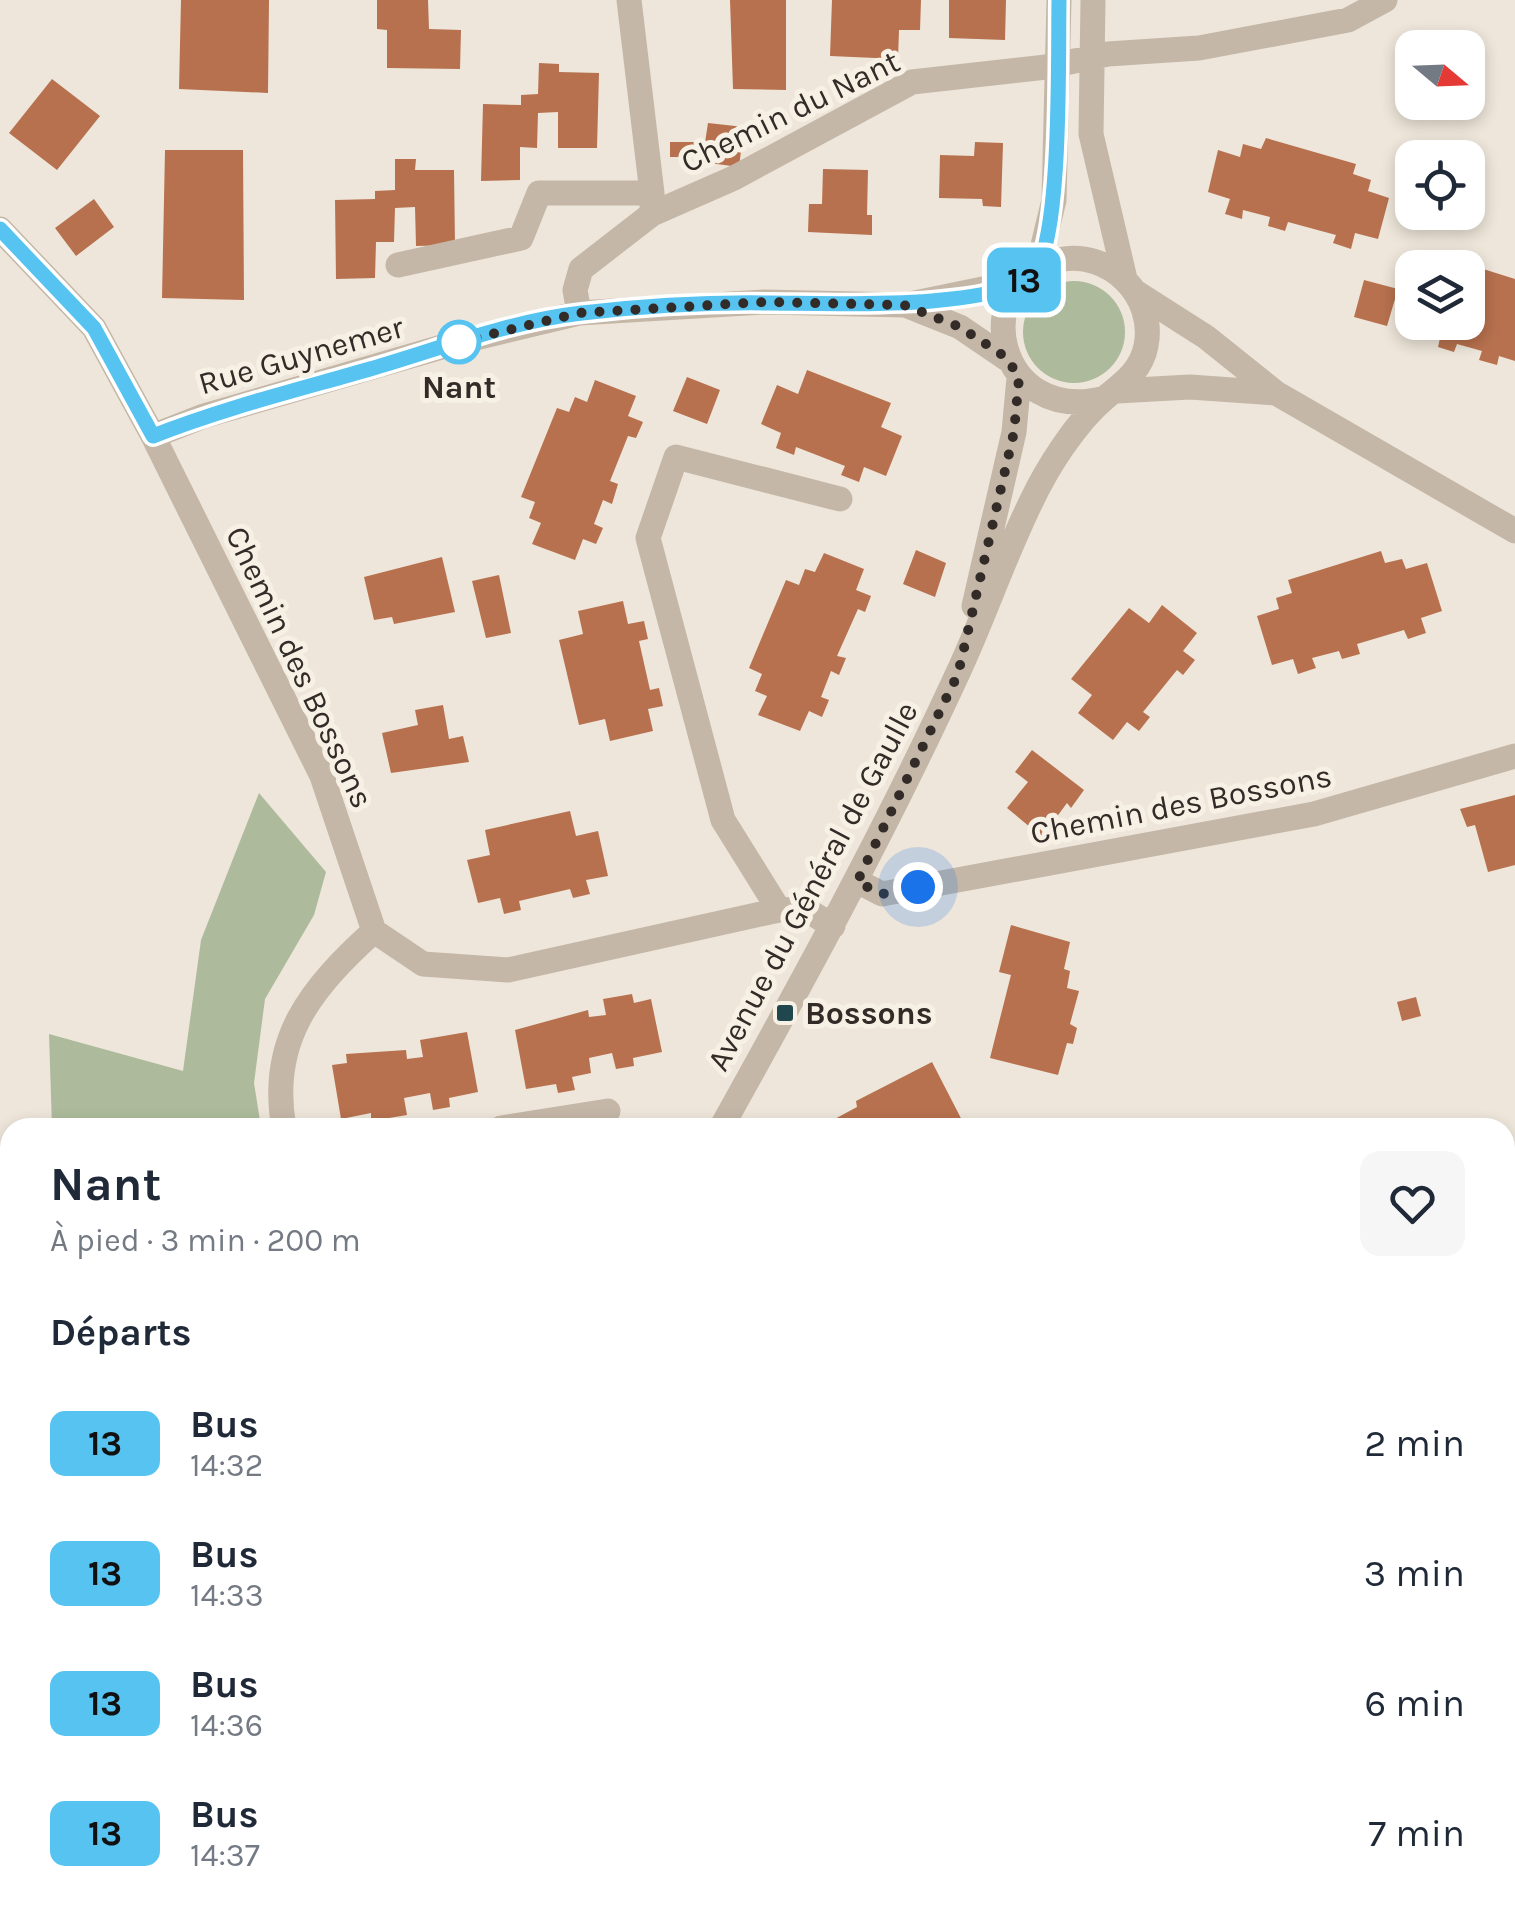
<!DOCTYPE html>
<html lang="fr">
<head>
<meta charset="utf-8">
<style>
  :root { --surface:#fff; --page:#f6f6f7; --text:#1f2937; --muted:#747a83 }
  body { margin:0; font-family:Karla,sans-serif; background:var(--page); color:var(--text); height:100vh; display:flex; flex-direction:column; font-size:38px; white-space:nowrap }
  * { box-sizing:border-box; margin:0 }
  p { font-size:32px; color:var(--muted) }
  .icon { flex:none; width:55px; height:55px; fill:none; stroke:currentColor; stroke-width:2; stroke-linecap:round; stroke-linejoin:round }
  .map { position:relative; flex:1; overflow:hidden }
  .sheet { position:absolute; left:0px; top:1118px; width:1515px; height:802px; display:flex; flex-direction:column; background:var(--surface); border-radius:30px 30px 0 0; box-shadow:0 5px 15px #0003 }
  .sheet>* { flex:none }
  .badge { padding:0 20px; border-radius:15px; font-size:35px; line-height:65px }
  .needle { width:65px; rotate:109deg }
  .controls { position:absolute; left:1395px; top:30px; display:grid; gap:20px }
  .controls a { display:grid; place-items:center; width:90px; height:90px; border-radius:20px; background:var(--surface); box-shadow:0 5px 15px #0003; font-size:50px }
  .you { position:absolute; width:50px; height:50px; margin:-25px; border:8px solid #fff; border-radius:50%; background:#1a73e8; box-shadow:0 0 0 15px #1a73e833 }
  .map>.badge { position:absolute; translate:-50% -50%; box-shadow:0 0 0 5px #fff }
  h2 { padding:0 50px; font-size:38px; line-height:90px }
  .round { display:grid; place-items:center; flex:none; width:105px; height:105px; border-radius:20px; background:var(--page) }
  .overview { display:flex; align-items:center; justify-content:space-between; height:170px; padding:0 50px }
  h1 { font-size:48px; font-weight:700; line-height:75px }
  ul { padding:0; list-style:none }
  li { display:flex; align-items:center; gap:30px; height:130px; padding:0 50px }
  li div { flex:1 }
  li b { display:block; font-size:38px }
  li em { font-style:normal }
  li .badge { min-width:110px; font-weight:700; text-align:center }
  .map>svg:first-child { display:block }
</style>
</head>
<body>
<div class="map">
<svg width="1515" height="1918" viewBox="0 0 1515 1918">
  <rect width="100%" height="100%" fill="#eee6da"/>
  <path fill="#adbb9c" d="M1023 332a51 51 0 1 1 102 0a51 51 0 1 1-102 0Z
    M259 793 326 872 314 915 265 999 254 1083 261 1127H52L49 1034 183 1071 201 940Z
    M10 1218V1380L0 1383V1223Z
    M10 1432V1910H363V1918H0V1435Z"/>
  <path fill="#b7714e" d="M181 0H269L268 93 179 89Z
    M377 0H428L429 29 461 30 460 69 387 68V30L377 29Z
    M730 0H786V90L733 89Z
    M832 0H921L920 30H899L898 59 830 56Z
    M949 0H1006L1005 40 949 38Z
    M539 63 559 64V72L599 73 597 148H558V112L538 113 537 148 520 147V180L481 181 483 104 521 105V95L538 94Z
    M52 79 100 116 57 170 9 133Z
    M708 123 744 127 739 167 702 162Z
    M1266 138 1356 164 1353 174 1371 180 1368 191 1389 198 1378 239 1355 233 1351 249 1333 243 1336 235 1288 222 1285 231 1268 226 1270 217 1243 210 1242 219 1225 214 1230 199 1208 192 1218 150 1240 157 1243 144 1261 149Z
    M670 142H696L695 157H670Z
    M975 142 1003 143 1001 207 983 206 982 199 939 198 940 155 974 156Z
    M165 150H243L244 300 162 298Z
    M395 159H416L415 170H454L455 245 416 246 415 207 395 208 394 242H376L375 278 336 279 335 200 375 199V191L395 190Z
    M823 169 868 170 867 215H872V235L808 232 809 204H822Z
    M94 199 114 227 76 256 55 228Z
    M1480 268 1515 279V361L1499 356 1497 365 1479 360 1482 351 1457 344 1454 352 1438 347 1442 330 1421 323 1468 322V278L1476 281Z
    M1364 280 1398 289 1387 326 1354 317Z
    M807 370 891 403 881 427 902 436 886 476 864 467 859 482 841 475 845 466 796 447 794 455 776 448 781 433 761 424 777 385 798 394Z
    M687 377 720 390 707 424 673 411Z
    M595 380 636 396 628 416 643 422 636 438 628 436 610 481 618 484 612 504 603 500 594 524 603 528 596 544 583 539 575 560 532 544 541 523 529 518 535 502 521 497 557 408 569 412 575 397 587 402Z
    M916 550 946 563 935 597 903 584Z
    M1381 551 1385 563 1402 559 1406 569 1427 563 1442 611 1421 618 1426 633 1408 639 1404 630 1357 644 1360 654 1342 659 1339 651 1312 658 1316 668 1298 674 1293 659 1272 665 1257 616 1279 609 1276 598 1292 593 1288 580Z
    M824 553 864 569 856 590 871 596 865 612 858 609 837 656 846 658 839 675 831 671 821 697 829 700 822 717 809 711 800 731 758 715 767 696 755 691 762 674 749 668 786 580 799 585 805 569 815 572Z
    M442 557 455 612 394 624 392 617 374 620 364 577Z
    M499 575 511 633 486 638 472 581Z
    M623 601 628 624 644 621 648 639 639 641 650 690 659 688 663 706 648 709 653 731 610 741 605 719 579 725 559 640 583 634 578 611Z
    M1162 605 1197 633 1183 651 1195 660 1183 675 1177 670 1143 712 1150 717 1139 731 1127 722 1113 740 1078 713 1092 695 1071 679 1129 608 1149 623Z
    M443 705 449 739 463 736 469 762 391 773 382 733 418 725 415 710Z
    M1032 750 1084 790 1071 808 1067 803 1042 837 1007 808 1028 782 1015 772Z
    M1515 795V865L1488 872 1475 825 1467 827 1460 809Z
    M570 811 576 836 598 831 608 876 586 880 590 894 573 898 570 889 519 901 521 910 504 914 500 898 478 903 467 860 490 855 485 830Z
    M1011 925 1070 942 1064 969 1070 971 1067 988 1079 991 1070 1024 1077 1028 1073 1044 1067 1043 1058 1075 990 1058 1011 975 999 972Z
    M632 994 634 1003 651 999 662 1052 633 1058 634 1066 616 1069 612 1053 589 1058 591 1073 572 1077 575 1090 558 1093 556 1084 526 1089 515 1030 588 1010 589 1017 606 1015 603 999Z
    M1416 997 1421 1016 1402 1021 1397 1002Z
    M467 1032 478 1092 449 1098 450 1107 433 1110 430 1093 404 1098 407 1115 371 1121V1113L341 1119 332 1065 347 1063 346 1054 406 1050 407 1059 423 1057 420 1040Z
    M932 1062 966 1128H818L857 1107 856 1101Z
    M1505 1706 1515 1707V1744L1505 1743Z
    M1158 1910H1185L1198 1918H1153Z"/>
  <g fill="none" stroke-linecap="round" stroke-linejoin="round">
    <path stroke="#b0a192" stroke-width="6" stroke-dasharray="5 5" stroke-linecap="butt" d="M0 1414 10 1411"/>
    <path stroke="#c4b7a7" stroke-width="25" d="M629 0 652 193
      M1093 0 1091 134 1125 279
      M0 229 94 328 153 436 204 416 459 342 579 313 764 302 905 305 1022 281
      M398 265 521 238 539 193H652V214
      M1037 270 1054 200 1059 0
      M1137 293 1206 337 1276 393 1515 531
      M905 305 960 327 1007 359
      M579 313 575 290 581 269 652 214 734 178 912 82 1046 67 1108 54 1199 48 1348 20 1385 0
      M1117 391 1190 387 1276 393
      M153 436 322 776 374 931 423 964 508 970 779 910 805 909 833 926
      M974 606 1014 432 1019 378
      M857 881 882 894 1314 814 1515 756
      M779 910 723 820 648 538 676 457 840 499
      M284 1128C268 1040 311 988 374 931
      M501 1128 608 1111
      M721 1128C804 979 885 831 956 677 983 620 1003 559 1031 502 1047 468 1076 422 1105 398 1123 383 1141 371 1146 346 1156 296 1109 249 1059 260 965 281 996 427 1105 398
      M1505 1797 1511 1788
      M424 1918 425 1910
      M654 1918 655 1910
      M1397 1918 1405 1910"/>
  </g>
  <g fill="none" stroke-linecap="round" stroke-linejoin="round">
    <g stroke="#fff" stroke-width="22">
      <path id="line" d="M0 229 94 328 153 436C224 408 297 390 370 369 439 349 510 321 582 313 643 306 709 302 770 303 819 303 1009 312 1036 270 1062 230 1058 54 1059 0"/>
    </g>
    <use href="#line" stroke="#57c3f0" stroke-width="15"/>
    <path stroke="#322b27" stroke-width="10" stroke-dasharray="0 18" d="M459 342 579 313 764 302 904 305 960 327 1007 358 1019 378 1014 432 958 674 857 882 882 894 918 887"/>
  </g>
  <circle fill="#fff" stroke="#57c3f0" stroke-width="5" cx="459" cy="342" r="20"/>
  <rect fill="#21474e" stroke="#f6f0e5" stroke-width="4" x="775" y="1003" width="20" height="20" rx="5"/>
  <g text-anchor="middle" stroke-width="10" stroke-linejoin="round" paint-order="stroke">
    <g font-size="32" fill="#322b27" stroke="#f6f0e5">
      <text transform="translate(790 111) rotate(-26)" y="11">Chemin du Nant</text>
      <text transform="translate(301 355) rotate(-16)" y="11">Rue Guynemer</text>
      <text transform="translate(300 667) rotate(65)" y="11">Chemin des Bossons</text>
      <text transform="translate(1181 804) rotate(-11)" y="11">Chemin des Bossons</text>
      <text transform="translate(812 886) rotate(-62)" y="11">Avenue du Général de Gaulle</text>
    </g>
    <g font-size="32" font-weight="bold" fill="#322b27" stroke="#f6f0e5">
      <text x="459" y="398">Nant</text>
    </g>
    <g font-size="32" font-weight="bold" fill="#322b27" stroke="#f6f0e5" text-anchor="start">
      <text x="805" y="1024">Bossons</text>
    </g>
  </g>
</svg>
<div class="controls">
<a><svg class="needle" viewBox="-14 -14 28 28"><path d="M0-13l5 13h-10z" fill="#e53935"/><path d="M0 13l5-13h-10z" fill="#747a83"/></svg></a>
<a><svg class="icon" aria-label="locate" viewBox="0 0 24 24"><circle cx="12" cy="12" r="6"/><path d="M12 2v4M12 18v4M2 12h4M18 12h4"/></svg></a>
<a><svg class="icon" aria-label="layers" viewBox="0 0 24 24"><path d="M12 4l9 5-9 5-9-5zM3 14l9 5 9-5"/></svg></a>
</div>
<div class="you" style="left:918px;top:887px"></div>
<b class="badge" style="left:1024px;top:280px;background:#57c3f0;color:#111">13</b>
<section class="sheet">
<div class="overview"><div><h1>Nant</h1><p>À pied · 3 min · 200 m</p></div><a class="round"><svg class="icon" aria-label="heart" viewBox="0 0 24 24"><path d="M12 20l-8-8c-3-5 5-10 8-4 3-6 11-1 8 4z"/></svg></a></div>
<h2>Départs</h2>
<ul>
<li><span class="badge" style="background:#57c3f0;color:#111">13</span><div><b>Bus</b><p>14:32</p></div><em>2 min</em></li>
<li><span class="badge" style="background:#57c3f0;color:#111">13</span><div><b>Bus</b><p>14:33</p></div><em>3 min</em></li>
<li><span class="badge" style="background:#57c3f0;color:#111">13</span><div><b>Bus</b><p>14:36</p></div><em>6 min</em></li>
<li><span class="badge" style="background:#57c3f0;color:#111">13</span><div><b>Bus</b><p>14:37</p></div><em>7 min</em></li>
</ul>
</section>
</div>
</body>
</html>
